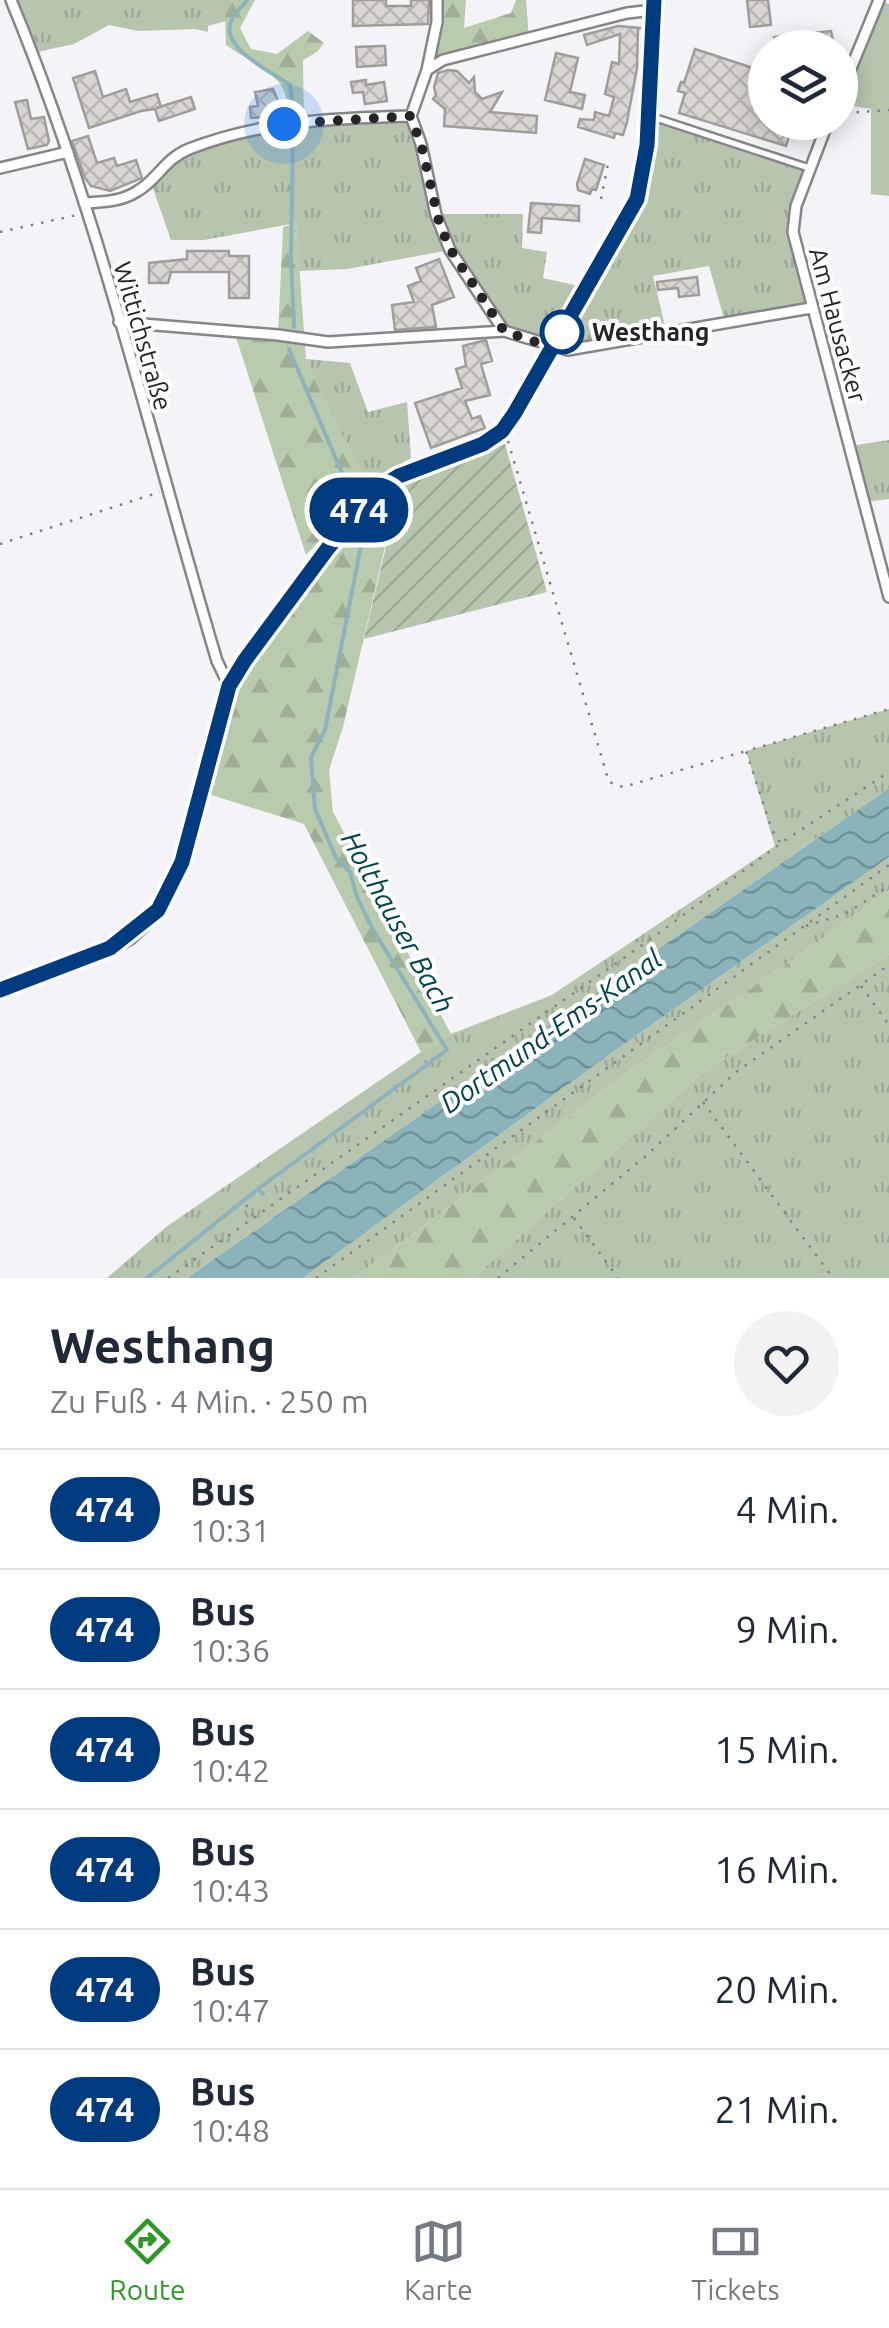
<!DOCTYPE html>
<html lang="de">
<head>
<meta charset="utf-8">
<style>
  :root { --surface:#fff; --page:#f2f2f3; --text:#1f2937; --muted:#747a83; --line:#e0e1e3; --accent:#2c9924 }
  body { margin:0; font-family:Ubuntu,sans-serif; background:var(--page); color:var(--text); height:100vh; display:flex; flex-direction:column; font-size:38px; white-space:nowrap }
  * { box-sizing:border-box; margin:0 }
  p { font-size:32px; color:var(--muted) }
  .icon { flex:none; width:55px; height:55px; fill:none; stroke:currentColor; stroke-width:2; stroke-linecap:round; stroke-linejoin:round }
  .map { position:relative; height:1278px; overflow:hidden }
  .details { display:flex; flex-direction:column; background:var(--surface); flex:1 }
  .details>* { flex:none }
  .badge { padding:0 20px; border-radius:32px; font-size:35px; line-height:65px }
  .fabs { position:absolute; left:748px; top:30px; display:grid; gap:20px }
  .fabs a { display:grid; place-items:center; width:110px; height:110px; border-radius:50%; background:var(--surface); box-shadow:0 5px 25px #0003; font-size:50px }
  .you { position:absolute; width:50px; height:50px; margin:-25px; border:8px solid #fff; border-radius:50%; background:#1a73e8; box-shadow:0 0 0 15px #1a73e833 }
  .map>.badge { position:absolute; translate:-50% -50%; box-shadow:0 0 0 5px #fff }
  .round { display:grid; place-items:center; flex:none; width:105px; height:105px; border-radius:52px; background:var(--page) }
  .overview { display:flex; align-items:center; justify-content:space-between; height:170px; padding:0 50px }
  h1 { font-size:48px; font-weight:600; line-height:75px }
  ul { padding:0; list-style:none }
  li { display:flex; align-items:center; gap:30px; height:120px; padding:0 50px; border-top:2px solid var(--line) }
  li div { flex:1 }
  li b { display:block; font-size:38px }
  li em { font-style:normal }
  li .badge { min-width:110px; font-weight:700; text-align:center }
  .menu { display:flex; justify-content:space-around; align-items:center; height:140px; border-top:2px solid var(--line); background:var(--surface); font-size:28px; color:var(--muted) }
  .menu a { display:grid; justify-items:center; gap:5px }
  .menu .selected { color:var(--accent) }
  .map>svg:first-child { display:block }
</style>
</head>
<body>
<div class="map">
<svg width="889" height="1278" viewBox="0 0 889 1278">
  <defs>
    <pattern id="grass-tufts" width="24" height="20" patternUnits="userSpaceOnUse" patternTransform="scale(2.5)"><rect width="24" height="20" fill="#b7c5af"/><path d="M3 7l-1-3M5 7V3M7 7l1-3M15 17l-1-3M17 17v-4M19 17l1-3" fill="none" stroke="#9da997"/></pattern>
    <pattern id="forest-firs" width="22" height="20" patternUnits="userSpaceOnUse" patternTransform="scale(2.5)"><rect width="22" height="20" fill="#b9cbad"/><path d="M5 1l3.5 6h-7zM16 11l3.5 6h-7z" fill="#9fae95"/></pattern>
    <pattern id="garden-furrows" width="10" height="10" patternUnits="userSpaceOnUse" patternTransform="scale(2.5)"><rect width="10" height="10" fill="#b7c5af"/><path d="M-1 1l2-2M0 10L10 0M9 11l2-2" fill="none" stroke="#9da997"/></pattern>
    <pattern id="water-waves" width="16" height="10" patternUnits="userSpaceOnUse" patternTransform="scale(2.5)"><rect width="16" height="10" fill="#8bb3bb"/><path d="M0 5q4-4 8 0t8 0" fill="none" stroke="#719198"/></pattern>
    <pattern id="building-cross-hatch" width="8" height="8" patternUnits="userSpaceOnUse" patternTransform="scale(2.5)"><rect width="8" height="8" fill="#d9d5d2"/><path d="M0 0l8 8M0 8l8-8" fill="none" stroke="#bab7b4"/></pattern>
  </defs>
  <rect width="100%" height="100%" fill="#f3f3f8"/>
  <path fill="url(#grass-tufts)" d="M11 0H232L226 21 208 26V32L195 29 138 31 109 25 74 44 33 53Z
    M649 115 809 168 793 232 811 308 725 322 709 266 653 276 666 330 568 350 504 331 450 250 347 269 298 271 296 223 204 240H171L150 180 177 155 271 126 411 116 436 214H523L522 248 547 252 543 278 588 288 637 199Z
    M306 359 350 363 368 412 407 402 411 458 377 477 370 486 330 414Z
    M889 440V499L865 502 850 446Z
    M889 709V788L187 1278H107L166 1227 421 1052 451 1034 552 995 775 846 746 751Z
    M889 857V890L797 957 635 1067 354 1278H303L606 1057Z
    M889 954V1278H473L703 1072Z"/>
  <path fill="url(#forest-firs)" d="M232 0H255L240 28 251 49 277 54 308 31 324 43 317 52 303 60 304 121 284 124C299 77 256 67 226 45L225 17Z
    M437 0H466L464 28 511 13 516 0H526L529 39 443 60 427 70Z
    M296 223 306 359 330 414 370 486 306 555 235 334H278L283 227Z
    M377 496 392 517 343 727 329 770 333 812 451 1034 421 1052 304 824 205 793 233 686 284 613Z
    M889 890V954L703 1072 473 1278H354L635 1067 797 957Z"/>
  <path fill="url(#garden-furrows)" d="M505 444 547 592 364 639 401 484Z"/>
  <path fill="#b7c5af" d="M879 1 889 4V196L871 194V109L840 104V95Z"/>
  <path fill="url(#water-waves)" d="M889 788V857L606 1057 303 1278H187Z"/>
  <g fill="none" stroke-linecap="round" stroke-linejoin="round">
    <path stroke="#8bb3bb" stroke-width="4" d="M247 0C243 6 236 12 232 19 217 47 271 71 290 85L294 115
      M293 132 291 258 294 327
      M289 349 351 494
      M258 1189 447 1050 372 928 357 897 350 872 336 858 315 809 311 757 325 730 365 525
      M147 1278 258 1189 263 1194"/>
  </g>
  <path fill="url(#building-cross-hatch)" stroke="#a09d9a" stroke-width="2.5" d="M353 0H386V6H411V0H429L428 24 353 26Z
    M747 0H768L771 25 750 27Z
    M618 26 641 28 638 29 637 68 627 122 623 135 615 133 614 138 578 127 580 119 594 120 595 112 609 116 614 97 605 94 612 62 619 64 620 34 587 45 584 35Z
    M831 31 833 41H827L828 48H775L774 37Z
    M381 46H385L386 65 357 67 356 47Z
    M695 49 765 72V122H794L786 146 679 113 685 93 678 91 681 82 684 83Z
    M556 53 578 58 570 92 585 95 582 109 545 100Z
    M448 70 457 71 469 83 474 77 475 92 482 99 502 92 490 112 537 116 536 133 444 126 445 109 433 99 436 95 434 87 438 73Z
    M95 71 103 97 126 89 130 102 157 94 161 107 156 108 191 97 195 109 159 121 155 109 141 111 89 128 73 78Z
    M366 80V85L384 82 387 101 365 104 363 92 353 93 351 82Z
    M273 89 282 110 270 113 271 117 251 118 250 107 258 106 255 92Z
    M27 100 31 119 44 117 49 141 47 145 28 149 15 102Z
    M88 136 97 163 114 158 117 166 136 160 142 178 110 191 91 186 85 178 72 141Z
    M585 159 604 165 596 190 592 189 590 194 578 190 577 184Z
    M531 203 579 206V221L542 218 541 233 528 232Z
    M187 251H229V256H249V298H229V272H171L168 283H149V263L187 259Z
    M439 259 454 297 432 305 436 327 395 330 392 305 414 302 408 286 421 281 416 268Z
    M697 277 699 295 679 297 678 288 658 290 657 282Z
    M486 340 492 361 481 364 490 395 465 401 472 419 480 416 485 428 431 448 415 403 462 388 456 369 466 366 463 346Z"/>
  <g fill="none" stroke-linecap="round" stroke-linejoin="round">
    <g stroke="#86868a" stroke-width="10">
      <path id="lane" d="M650 116 809 168"/>
    </g>
    <g stroke="#86868a" stroke-width="14">
      <path id="street" d="M11 0C99 213 151 440 217 661L229 686
        M437 0V22L427 70 411 116 421 144 436 215 450 250 504 331
        M427 70 443 60 627 13 654 10
        M840 95 879 0
        M828 122 796 206 793 232 889 597
        M0 168 68 152
        M84 203C101 202 120 202 136 192 157 181 164 159 189 149 260 121 335 118 411 116
        M119 322 278 335 328 342 504 331 568 350 811 308"/>
    </g>
    <g stroke="#86868a" stroke-width="19">
      <path id="secondary" d="M0 990 110 948 130 936 158 910 182 861 229 686 245 660 328 548 381 487 399 476 483 444 502 431 514 414 637 199 647 145 654 0"/>
    </g>
    <path stroke="#838386" stroke-width="2.5" stroke-dasharray="2.5 8" stroke-linecap="butt" d="M846 113 889 110
      M601 199 609 158
      M0 232 77 215
      M508 441 609 782 623 787 746 751
      M0 544 160 492
      M780 842 772 830 746 751 889 709
      M806 926 845 914 889 886
      M861 986 889 1025
      M703 1102 833 1278
      M246 1205 253 1215
      M574 1218 618 1278
      M168 1278 655 936 781 843 889 772
      M316 1278 889 865
      M498 1278 647 1155 736 1072 889 965"/>
    <use href="#lane" stroke="#fff" stroke-width="5"/>
    <use href="#street" stroke="#fff" stroke-width="9"/>
    <use href="#secondary" stroke="#fff" stroke-width="14"/>
  </g>
  <g fill="none" stroke-linecap="round" stroke-linejoin="round">
    <g stroke="#fff" stroke-width="22">
      <path id="line" d="M0 990 110 948 158 910 182 862 229 686 245 660 328 548 381 487 399 476 483 444 502 431 514 414 637 199 647 145 654 0"/>
    </g>
    <use href="#line" stroke="#003b80" stroke-width="15"/>
    <path stroke="#252527" stroke-width="10" stroke-dasharray="0 18" d="M284 124 410 116 421 144 440 226 453 254 504 331 553 348 562 332"/>
  </g>
  <circle fill="#fff" stroke="#003b80" stroke-width="5" cx="562" cy="332" r="20"/>
  <g text-anchor="middle" stroke-width="8" stroke-linejoin="round" paint-order="stroke">
    <g font-size="25" fill="#252527" stroke="#fff">
      <text transform="translate(838 325) rotate(75)" y="9">Am Hausacker</text>
      <text transform="translate(143 336) rotate(74)" y="9">Wittichstraße</text>
    </g>
    <g font-size="25" font-weight="bold" fill="#252527" stroke="#fff" text-anchor="start">
      <text x="592" y="341">Westhang</text>
    </g>
    <g font-size="28" font-style="italic" fill="#01424c" stroke="#fff">
      <text transform="translate(398 922) rotate(61)" y="10">Holthauser Bach</text>
      <text transform="translate(551 1031) rotate(-35)" y="10">Dortmund-Ems-Kanal</text>
    </g>
  </g>
</svg>
<div class="fabs">
<a><svg class="icon" aria-label="layers" viewBox="0 0 24 24"><path d="M12 4l9 5-9 5-9-5zM3 14l9 5 9-5"/></svg></a>
</div>
<div class="you" style="left:284px;top:124px"></div>
<b class="badge" style="left:359px;top:510px;background:#003b80;color:#fff">474</b>
</div>
<section class="details">
<div class="overview"><div><h1>Westhang</h1><p>Zu Fuß · 4 Min. · 250 m</p></div><a class="round"><svg class="icon" aria-label="heart" viewBox="0 0 24 24"><path d="M12 20l-8-8c-3-5 5-10 8-4 3-6 11-1 8 4z"/></svg></a></div>
<ul>
<li><span class="badge" style="background:#003b80;color:#fff">474</span><div><b>Bus</b><p>10:31</p></div><em>4 Min.</em></li>
<li><span class="badge" style="background:#003b80;color:#fff">474</span><div><b>Bus</b><p>10:36</p></div><em>9 Min.</em></li>
<li><span class="badge" style="background:#003b80;color:#fff">474</span><div><b>Bus</b><p>10:42</p></div><em>15 Min.</em></li>
<li><span class="badge" style="background:#003b80;color:#fff">474</span><div><b>Bus</b><p>10:43</p></div><em>16 Min.</em></li>
<li><span class="badge" style="background:#003b80;color:#fff">474</span><div><b>Bus</b><p>10:47</p></div><em>20 Min.</em></li>
<li><span class="badge" style="background:#003b80;color:#fff">474</span><div><b>Bus</b><p>10:48</p></div><em>21 Min.</em></li>
</ul>
</section>
<nav class="menu">
<a class="selected"><svg class="icon" aria-label="directions" viewBox="0 0 24 24"><path d="M12 3l9 9-9 9-9-9zM9 14v-3h6M13 9l2 2-2 2"/></svg>Route</a>
<a><svg class="icon" aria-label="map" viewBox="0 0 24 24"><path d="M3 6l6-2 6 2 6-2v14l-6 2-6-2-6 2zM9 4v14M15 6v14"/></svg>Karte</a>
<a><svg class="icon" aria-label="tickets" viewBox="0 0 24 24"><path d="M3 7h18v10H3zM15 7v10"/></svg>Tickets</a>
</nav>
</body>
</html>
